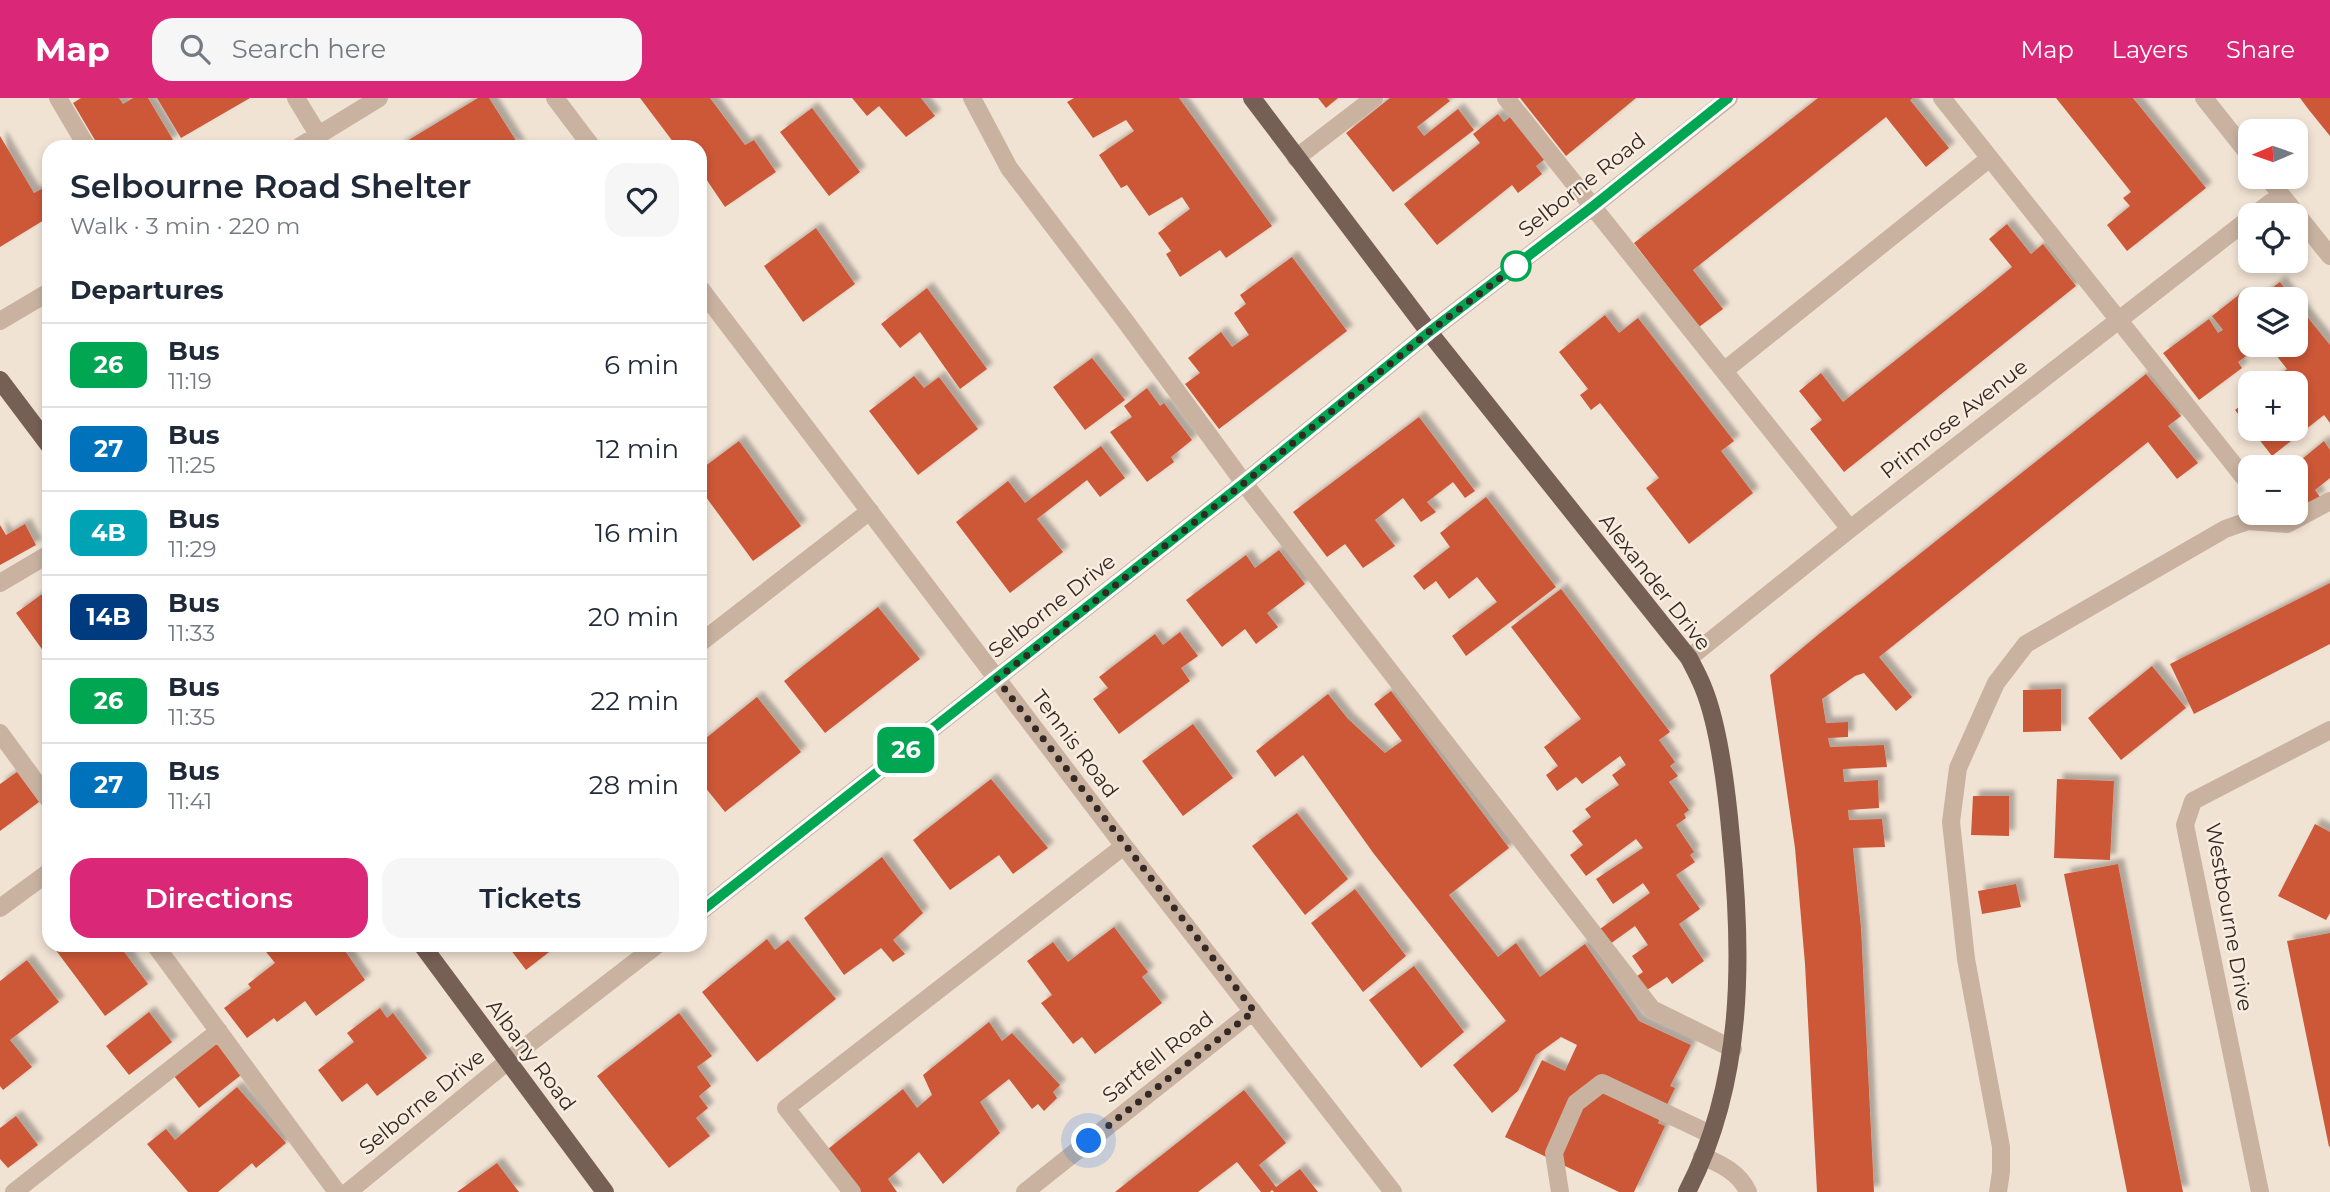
<!DOCTYPE html>
<html lang="en">
<head>
<meta charset="utf-8">
<style>
  :root { --surface:#fff; --page:#f6f6f7; --text:#1f2937; --muted:#747a83; --line:#e0e1e3; --accent:#db2777 }
  body { margin:0; font-family:Montserrat,sans-serif; background:var(--page); color:var(--text); height:100vh; display:flex; flex-direction:column; font-size:26px; white-space:nowrap }
  * { box-sizing:border-box; margin:0 }
  p { font-size:23px; color:var(--muted) }
  .icon { flex:none; width:38px; height:38px; fill:none; stroke:currentColor; stroke-width:2; stroke-linecap:round; stroke-linejoin:round }
  .map { position:relative; flex:1; overflow:hidden }
  .sheet { position:absolute; left:42px; top:42px; width:665px; height:812px; display:flex; flex-direction:column; background:var(--surface); border-radius:21px; box-shadow:0 4px 10px #0003 }
  .sheet>* { flex:none }
  .badge { padding:0 14px; border-radius:10px; font-size:24px; line-height:46px }
  .needle { width:46px; rotate:268deg }
  .tools { position:absolute; left:2238px; top:21px; display:grid; gap:14px }
  .tools a { display:grid; place-items:center; width:70px; height:70px; border-radius:14px; background:var(--surface); box-shadow:0 4px 10px #0003; font-size:35px }
  .you { position:absolute; width:35px; height:35px; margin:-18px; border:5px solid #fff; border-radius:50%; background:#1a73e8; box-shadow:0 0 0 10px #1a73e833 }
  .map>.badge { position:absolute; translate:-50% -50%; box-shadow:0 0 0 4px #fff }
  h2 { padding:0 28px; font-size:26px; line-height:63px }
  .round { display:grid; place-items:center; flex:none; width:74px; height:74px; border-radius:21px; background:var(--page) }
  .overview { display:flex; align-items:center; justify-content:space-between; height:119px; padding:0 28px }
  h1 { font-size:33px; font-weight:600; line-height:52px }
  .primary-button { display:flex; gap:14px; margin-top:auto; padding:14px 28px }
  .primary-button a { flex:1; height:80px; border-radius:21px; background:var(--accent); color:#fff; font-size:28px; font-weight:600; line-height:80px; text-align:center }
  .primary-button a+a { background:var(--page); color:var(--text) }
  ul { padding:0; list-style:none }
  li { display:flex; align-items:center; gap:21px; height:84px; padding:0 28px; border-top:2px solid var(--line) }
  li div { flex:1 }
  li b { display:block; font-size:26px }
  li em { font-style:normal }
  li .badge { min-width:77px; font-weight:700; text-align:center }
  header { display:flex; align-items:center; gap:42px; box-sizing:border-box; height:98px; padding:0 35px; background:var(--accent); color:#fff }
  header strong { font-size:33px }
  nav { display:flex; gap:38px; margin-inline-start:auto; font-size:24px }
  .search { width:490px; height:63px; background:var(--page); display:flex; align-items:center; gap:18px; box-sizing:border-box; padding:0 24px; border-radius:21px; color:var(--muted); font-size:26px }
  .map>svg:first-child { display:block }
</style>
</head>
<body>
<header>
<strong>Map</strong>
<div class="search"><svg class="icon" aria-label="search" viewBox="0 0 24 24"><circle cx="10" cy="10" r="6"/><path d="M15 15l6 6"/></svg>Search here</div>
<nav><a>Map</a><a>Layers</a><a>Share</a></nav>
</header>
<div class="map">
<svg width="2330" height="1094" viewBox="0 0 2330 1094">
  <defs>
    <filter id="shadow"><feDropShadow dx="6" dy="-6" stdDeviation="2" flood-color="#0004"/></filter>
  </defs>
  <rect width="100%" height="100%" fill="#f1e3d4"/>
  <path fill="#cc5938" filter="url(#shadow)" d="M81 0H119L123 6 133 0H148L173 42 161 49H99L73 5Z
    M157 0H250L181 40Z
    M478 0H489L520 49H397Z
    M640 0H710L745 47 754 42 776 74 725 109 704 78 700 83V49H677Z
    M852 0H921L935 18 906 39 879 8 867 18Z
    M1074 0H1179L1272 128 1226 160 1220 152 1180 179 1166 156 1171 153 1158 135 1190 111 1182 99 1149 118 1127 87 1121 90 1099 57 1134 33 1126 22 1093 40 1067 4Z
    M1318 0H1338L1326 10Z
    M1390 0H1447L1450 3 1417 29 1424 38 1458 11 1474 32 1393 94 1346 35Z
    M1520 0H1636L1566 58Z
    M1818 0H1913L1910 2 1949 50 1926 69 1886 19 1693 172 1723 211 1699 229 1634 145Z
    M2056 0H2133L2206 90 2127 153 2107 127 2130 108 2123 100 2131 94Z
    M2300 0H2330V38L2309 12Z
    M812 10 860 74 829 98 780 34Z
    M1498 16 1504 24 1510 19 1545 61 1536 68 1542 76 1518 95 1512 87 1437 147 1404 106 1480 45 1473 36Z
    M0 38 34 95 49 87V119L0 149Z
    M2007 126 2031 156 2043 146 2076 188 1844 374 1810 331 1822 322 1799 293 1821 275 1843 304 1984 192 2012 169 1989 141Z
    M816 130 855 186 803 224 764 168Z
    M1292 159 1347 233 1219 331 1185 286 1200 275 1188 260 1221 234 1232 249 1249 237 1234 215 1246 206 1240 197Z
    M2280 184 2293 201H2257Z
    M927 190 987 271 960 291 920 234 900 250 881 226Z
    M2240 196 2249 208 2250 206V247H2261L2238 264 2242 270 2199 302 2163 255 2209 221 2218 235 2223 232 2212 218Z
    M2296 205 2330 247V325L2324 317 2272 358 2251 331H2296V285H2269L2287 271 2268 247H2296Z
    M1605 217 1619 235 1638 220 1734 343 1721 353 1753 395 1689 446 1646 390 1659 380 1600 305 1591 312 1580 297 1588 291 1559 254Z
    M1092 260 1125 302 1085 332 1053 289Z
    M2146 276 2181 318 2168 328 2198 365 2177 381 2148 344 1879 559 1912 599 1896 613 1864 575 1855 578 1822 601 1826 625 1848 624V639L1828 640 1830 649 1884 647 1887 669 1843 671 1844 684 1878 682 1879 710 1848 712 1849 722 1882 721 1885 749 1853 750 1861 830 1874 1094H1817L1805 866 1795 750 1770 577 1819 536Z
    M914 278 924 290 939 279 978 331 918 377 869 313Z
    M1147 290 1160 308 1164 305 1192 342 1171 359 1174 364 1147 384 1110 334 1132 319 1124 308Z
    M2250 300V331L2235 312Z
    M1419 319 1475 393 1465 400 1453 384 1427 404 1436 414 1421 424 1403 400 1375 422 1395 448 1363 470 1345 446 1327 459 1293 414Z
    M739 343 801 428 753 463 700 391V372Z
    M2324 343 2330 352V380L2315 392 2320 399 2296 410V375L2300 372 2296 366Z
    M1101 348 1125 380 1100 399 1087 382 1037 421 1063 454 1010 495 956 424 1008 383 1025 405Z
    M1486 399 1556 489 1466 558 1452 538 1497 504 1477 479 1449 501 1436 483 1424 492 1413 478 1450 449 1440 435Z
    M25 426 36 447 0 467V427L6 437Z
    M1279 452 1305 486 1267 515 1278 529 1256 546 1245 531 1222 549 1186 502 1246 457 1255 470Z
    M2330 485V546L2194 616 2170 566Z
    M49 491V561L16 515Z
    M1561 491 1670 634 1659 642 1675 664 1670 668 1678 678 1669 684 1689 712 1684 716 1686 720 1676 727 1694 754 1690 757 1695 764 1676 777 1700 811 1679 826 1704 863 1672 886 1667 879 1647 892 1637 878 1643 874 1632 858 1648 847 1635 828 1610 846 1600 831 1650 795 1643 785 1613 806 1596 781 1643 750 1636 741 1586 778 1570 757 1583 747 1572 733 1591 719 1585 711 1619 687 1612 677 1626 667 1620 658 1582 686 1576 679 1557 693 1546 677 1558 668 1544 649 1581 621 1511 529Z
    M878 509 920 561 825 635 784 583Z
    M1180 534 1198 558 1181 570 1190 583 1119 636 1093 601 1108 590 1099 579 1155 536 1163 547Z
    M2152 568 2186 610 2121 662 2088 620Z
    M2061 591V633L2023 634V592Z
    M1391 593 1509 750 1449 797 1498 859 1516 845 1540 879 1585 846 1639 923 1691 947 1670 988 1675 990 1658 1025 1665 1028 1634 1094H1619L1505 1039 1542 962 1565 973 1577 947 1561 939 1536 957 1518 993 1492 1015 1453 967 1506 923 1374 756 1303 657 1275 679 1256 653 1328 596 1348 621 1385 655 1402 643 1374 606Z
    M757 599 801 654 725 714 700 683V645Z
    M1193 626 1233 680 1183 718 1142 663Z
    M17 674 39 704 0 733V686Z
    M991 681 1048 750 1013 776 999 757 950 792 913 742Z
    M2057 681 2114 683 2110 762 2054 760Z
    M1973 698H2009V738L1971 737Z
    M1297 715 1348 781 1305 817 1252 748Z
    M2315 726 2330 734V815L2326 822 2278 798Z
    M882 759 923 815 893 842 905 856 893 864 881 850 844 877 804 820Z
    M2118 766 2147 917 2183 1094H2127L2094 928 2064 776Z
    M2016 786 2021 809 1982 816 1978 793Z
    M1355 791 1406 858 1363 894 1311 825Z
    M1114 829 1148 874 1142 879 1162 905 1095 956 1082 939 1073 946 1041 905 1052 897 1027 863 1053 844 1068 864Z
    M2330 835V1048L2329 1049 2287 843Z
    M767 841 775 852 788 842 836 901 757 964 702 894Z
    M52 847H119L148 886 105 918Z
    M267 847H341L365 882 316 918 305 903 277 924 274 920 247 940 224 910 251 890 248 886 275 865 263 850Z
    M507 847H558L526 872Z
    M27 862 59 904 10 942 32 969 3 992 0 988V883Z
    M1414 868 1464 934 1421 970 1369 902Z
    M380 910 387 920 393 915 427 960 377 998 367 985 342 1004 318 972 354 944 347 935Z
    M149 914 172 944 129 977 106 948Z
    M679 915 712 958 697 969 711 988 699 998 708 1010 696 1020 710 1038 669 1070 597 978Z
    M989 924 1002 943 1012 935 1060 987 1053 994 1057 1000 1044 1013 1038 1006 1032 1011 1009 981 980 1004 1000 1035 943 1086 919 1054 888 1081 897 1094H860L828 1051 903 991 917 1010 932 997 923 977Z
    M217 945 241 977 199 1010 174 978Z
    M237 989 286 1045 256 1070 252 1065 218 1094H188L147 1046 166 1031 175 1042Z
    M1244 992 1286 1045 1259 1067 1276 1089 1300 1071 1318 1094H1274L1272 1092 1270 1094H1261L1237 1064 1198 1094H1115Z
    M16 1018 38 1047 8 1070 0 1061V1030Z
    M497 1065 519 1094H457Z"/>
  <g fill="none" stroke-linecap="round" stroke-linejoin="round">
    <path stroke="#c9b2a0" stroke-width="18" d="M58 0 87 49
      M296 0 319 38
      M555 0 592 49
      M972 0 1009 70 1126 224 1244 385 1652 911 1733 951
      M1506 0 1850 431
      M1942 0 2250 387
      M2204 0 2250 58
      M299 49 379 0
      M1296 60 1374 0
      M2267 79 2330 158
      M2254 117 2281 97
      M700 190 1124 748 1393 1094
      M0 223 49 194
      M1725 272 1990 60
      M0 485 49 456
      M700 545 870 413
      M1689 560 1850 431 2250 120
      M0 635 49 702
      M0 810 49 774
      M700 814 1244 385 1429 234 1592 109 1729 0
      M155 847 337 1094
      M1702 1058C1721 1066 1740 1075 1748 1094
      M14 1094 219 933
      M348 1094 525 949 657 847
      M852 1094 786 1010 1124 748
      M1025 1094 1253 913
      M1560 1094 1554 1055 1576 1005 1602 985 1710 1036
      M1998 1094 2001 1074V1049L1966 861 1951 724 1958 670 1996 585 2026 546 2225 431 2248 423 2287 426 2330 403
      M2260 1094 2185 727 2193 703 2330 632"/>
    <path stroke="#765f54" stroke-width="18" d="M1252 0 1429 234 1689 560C1694 570 1699 579 1703 589 1720 630 1727 695 1731 740 1743 860 1744 984 1687 1094
      M0 282 49 347
      M422 847 605 1094"/>
  </g>
  <g fill="none" stroke-linecap="round" stroke-linejoin="round">
    <g stroke="#fff" stroke-width="16">
      <path id="line" d="M700 814 1244 385 1429 234 1592 109 1728 0"/>
    </g>
    <use href="#line" stroke="#00a651" stroke-width="10"/>
    <path stroke="#332824" stroke-width="7" stroke-dasharray="0 12.6" d="M1089 1043 1254 913 997 581 1244 385 1429 234 1516 168"/>
  </g>
  <circle fill="#fff" stroke="#00a651" stroke-width="3.5" cx="1516" cy="168" r="14"/>
  <g text-anchor="middle" stroke-width="5" stroke-linejoin="round" paint-order="stroke">
    <g font-size="21" fill="#332824" stroke="#f9ede0">
      <text transform="translate(1582 87) rotate(-38)" y="7">Selborne Road</text>
      <text transform="translate(1954 321) rotate(-38)" y="7">Primrose Avenue</text>
      <text transform="translate(1655 484) rotate(52)" y="7">Alexander Drive</text>
      <text transform="translate(1052 508) rotate(-38)" y="7">Selborne Drive</text>
      <text transform="translate(1075 646) rotate(53)" y="7">Tennis Road</text>
      <text transform="translate(2229 819) rotate(80)" y="7">Westbourne Drive</text>
      <text transform="translate(531 957) rotate(53)" y="7">Albany Road</text>
      <text transform="translate(1158 959) rotate(-38)" y="7">Sartfell Road</text>
      <text transform="translate(422 1004) rotate(-39)" y="7">Selborne Drive</text>
    </g>
  </g>
</svg>
<div class="tools">
<a><svg class="needle" viewBox="-14 -14 28 28"><path d="M0-13l5 13h-10z" fill="#e53935"/><path d="M0 13l5-13h-10z" fill="#747a83"/></svg></a>
<a><svg class="icon" aria-label="locate" viewBox="0 0 24 24"><circle cx="12" cy="12" r="6"/><path d="M12 2v4M12 18v4M2 12h4M18 12h4"/></svg></a>
<a><svg class="icon" aria-label="layers" viewBox="0 0 24 24"><path d="M12 4l9 5-9 5-9-5zM3 14l9 5 9-5"/></svg></a>
<a>+</a>
<a>−</a>
</div>
<div class="you" style="left:1089px;top:1043px"></div>
<b class="badge" style="left:906px;top:652px;background:#00a651;color:#fff">26</b>
<section class="sheet">
<div class="overview"><div><h1>Selbourne Road Shelter</h1><p>Walk · 3 min · 220 m</p></div><a class="round"><svg class="icon" aria-label="heart" viewBox="0 0 24 24"><path d="M12 20l-8-8c-3-5 5-10 8-4 3-6 11-1 8 4z"/></svg></a></div>
<h2>Departures</h2>
<ul>
<li><span class="badge" style="background:#00a651;color:#fff">26</span><div><b>Bus</b><p>11:19</p></div><em>6 min</em></li>
<li><span class="badge" style="background:#0072bc;color:#fff">27</span><div><b>Bus</b><p>11:25</p></div><em>12 min</em></li>
<li><span class="badge" style="background:#00a3b4;color:#fff">4B</span><div><b>Bus</b><p>11:29</p></div><em>16 min</em></li>
<li><span class="badge" style="background:#003b80;color:#fff">14B</span><div><b>Bus</b><p>11:33</p></div><em>20 min</em></li>
<li><span class="badge" style="background:#00a651;color:#fff">26</span><div><b>Bus</b><p>11:35</p></div><em>22 min</em></li>
<li><span class="badge" style="background:#0072bc;color:#fff">27</span><div><b>Bus</b><p>11:41</p></div><em>28 min</em></li>
</ul>
<div class="primary-button"><a>Directions</a><a>Tickets</a></div>
</section>
</div>
</body>
</html>
